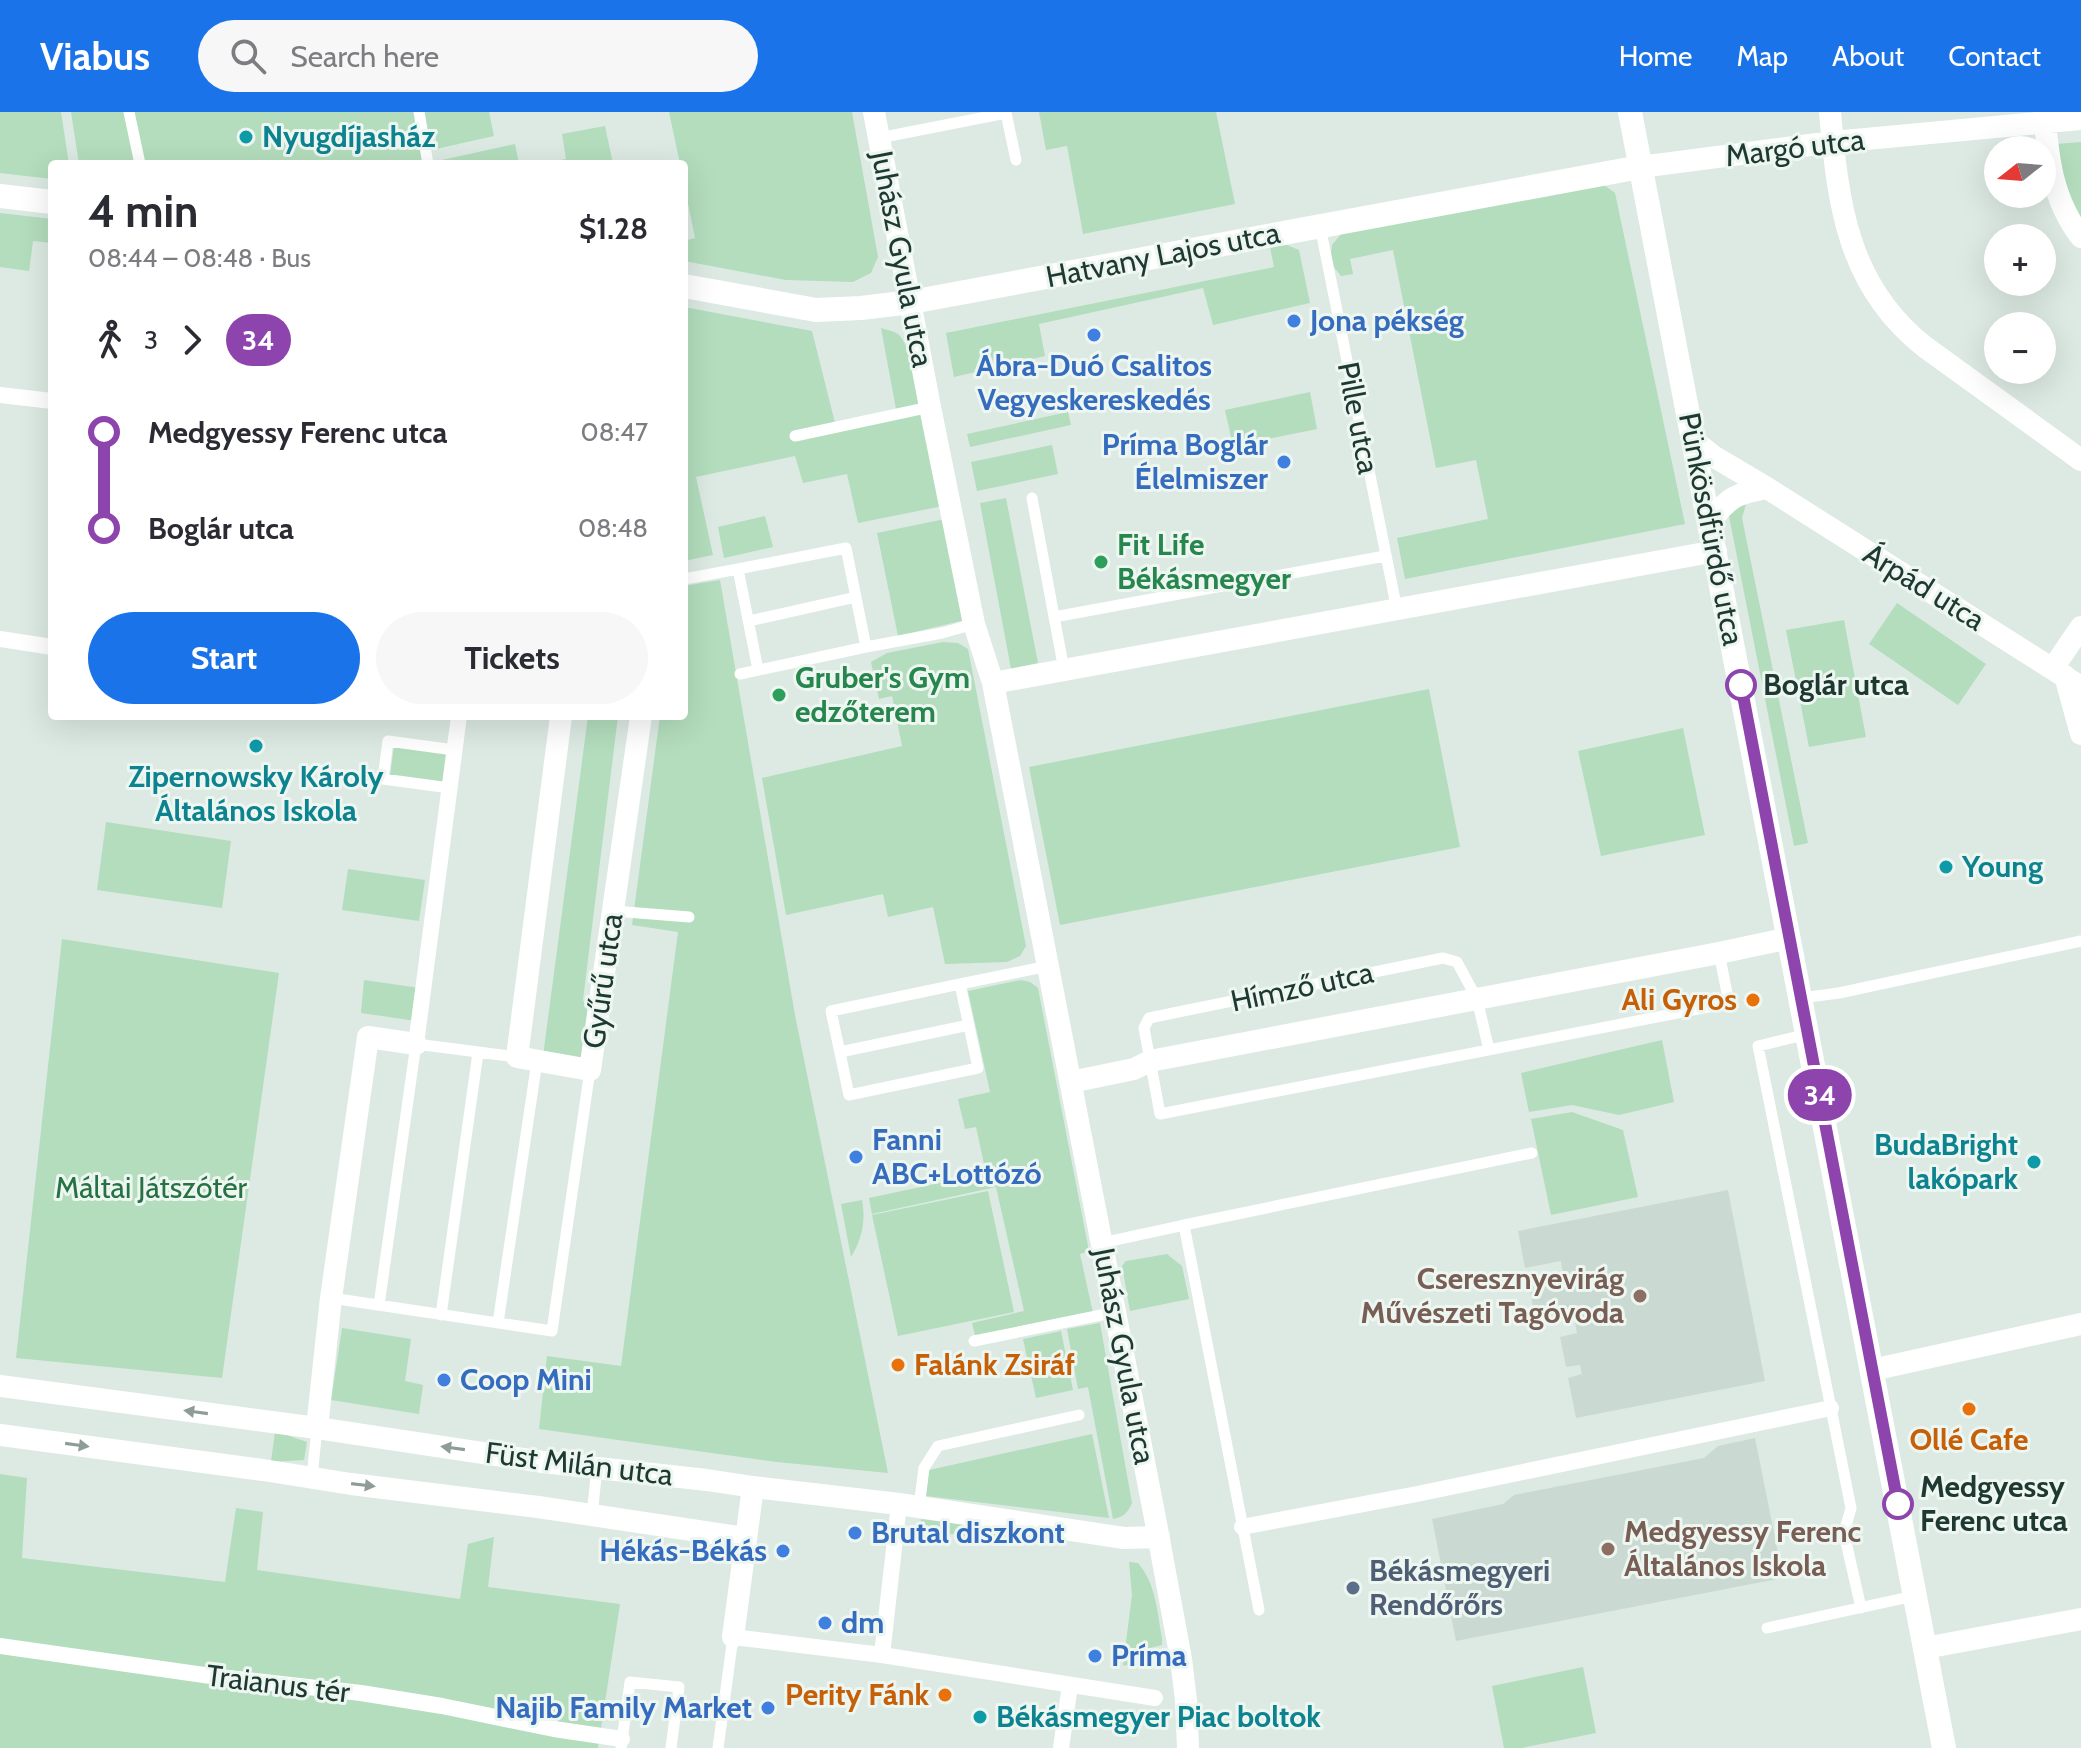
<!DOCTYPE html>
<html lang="en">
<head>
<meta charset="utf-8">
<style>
  :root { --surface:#fff; --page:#f7f7f7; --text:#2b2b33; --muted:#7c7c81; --accent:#1a73e8 }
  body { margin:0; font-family:Cabin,sans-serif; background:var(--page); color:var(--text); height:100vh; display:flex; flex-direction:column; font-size:30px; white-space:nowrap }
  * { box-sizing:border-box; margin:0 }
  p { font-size:26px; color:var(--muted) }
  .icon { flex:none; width:44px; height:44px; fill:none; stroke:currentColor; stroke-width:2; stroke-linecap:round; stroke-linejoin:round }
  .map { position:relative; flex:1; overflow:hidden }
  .details { position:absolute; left:48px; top:48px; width:640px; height:560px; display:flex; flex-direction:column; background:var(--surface); border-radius:8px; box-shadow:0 8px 32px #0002 }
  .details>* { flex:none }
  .badge { padding:0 16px; border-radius:26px; font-size:28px; line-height:52px }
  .needle { width:52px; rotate:253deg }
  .controls { position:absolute; left:1984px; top:24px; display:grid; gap:16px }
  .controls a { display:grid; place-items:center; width:72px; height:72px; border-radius:50%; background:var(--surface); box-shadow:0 8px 32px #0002; font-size:40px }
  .map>.badge { position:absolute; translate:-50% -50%; box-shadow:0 0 0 4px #fff }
  .legs { display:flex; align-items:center; gap:12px; height:88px; padding:0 40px; font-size:26px }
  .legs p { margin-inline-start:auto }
  .overview { display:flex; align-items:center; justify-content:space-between; height:136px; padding:0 40px }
  h1 { font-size:44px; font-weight:700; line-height:60px }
  .button { display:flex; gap:16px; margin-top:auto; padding:16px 40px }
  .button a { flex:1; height:92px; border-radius:48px; background:var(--accent); color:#fff; font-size:32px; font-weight:700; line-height:92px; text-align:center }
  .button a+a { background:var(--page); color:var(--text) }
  ul { padding:0 40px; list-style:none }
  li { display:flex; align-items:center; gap:28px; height:96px; font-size:30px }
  li i { display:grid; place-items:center; width:12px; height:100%; margin:0 10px; background:currentColor }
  li i::after { content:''; width:20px; height:20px; margin:-10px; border:6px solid; border-radius:50%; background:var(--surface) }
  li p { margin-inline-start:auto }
  li:first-child i { background:linear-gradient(#0000 50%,currentColor 0) }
  li:last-child i { background:linear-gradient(currentColor 50%,#0000 0) }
  header { display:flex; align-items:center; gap:48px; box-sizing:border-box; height:112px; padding:0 40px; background:var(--accent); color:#fff }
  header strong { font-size:38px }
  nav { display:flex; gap:44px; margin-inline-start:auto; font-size:28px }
  .search { width:560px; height:72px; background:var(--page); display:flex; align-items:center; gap:20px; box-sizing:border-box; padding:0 28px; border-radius:44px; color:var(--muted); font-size:30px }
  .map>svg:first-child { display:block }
</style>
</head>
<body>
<header>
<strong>Viabus</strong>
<div class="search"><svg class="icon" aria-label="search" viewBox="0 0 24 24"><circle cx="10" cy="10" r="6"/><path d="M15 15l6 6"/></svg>Search here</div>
<nav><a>Home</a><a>Map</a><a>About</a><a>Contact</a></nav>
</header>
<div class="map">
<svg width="2081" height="1636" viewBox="0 0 2081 1636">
  <rect width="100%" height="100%" fill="#dceae3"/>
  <path fill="#cad9d2" d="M1728 1078 1765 1269 1576 1306 1568 1266 1582 1262 1580 1253 1566 1255 1560 1225 1577 1221 1573 1200 1535 1206 1528 1168 1563 1162 1561 1149 1525 1156 1518 1119Z
    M1755 1326 1783 1466 1456 1529 1432 1407 1503 1392 1514 1383 1704 1346 1718 1334Z"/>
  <path fill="#b3ddbd" d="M0 0H61L69 52H52V67L0 61Z
    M71 0H414L424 52H79Z
    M424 0H489L494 24 436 37V25L429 26Z
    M669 0H852L878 145 871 161 853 170 786 168 684 149V129L695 126 684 72V52H680Z
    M1039 0H1216L1235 92 1083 122 1067 34 1046 38Z
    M605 14 613 52H540L566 47 562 22Z
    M2081 30V105C2068 82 2061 58 2057 32Z
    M515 32 519 52H434L433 50Z
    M1600 70 1615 81 1685 412 1405 467 1397 426 1488 407 1476 348 1436 356 1393 138 1350 147 1353 162 1341 164 1330 150 1332 133 1346 116Z
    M0 101 52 107V131L33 129 29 159 0 155Z
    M1287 133 1299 138 1310 191 1213 213 1203 176 1039 212 1045 244 954 265 946 221 1274 155 1270 135Z
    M684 195 812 219 835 311 896 297 881 216C887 218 895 219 899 223 917 239 936 364 943 394L858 411 847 362 803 371 795 344 696 365 713 443 684 449Z
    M1310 280 1317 317 1233 334 1225 298Z
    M1068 300 1071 313 970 335 967 322Z
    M1052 333 1058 362 977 379 971 350Z
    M1006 386 1038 551 1011 557 980 391Z
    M1747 389 1742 406 1808 731 1794 734 1729 404Z
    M765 404 773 435 724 446 718 415Z
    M945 407 965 508 898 524 877 421Z
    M720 468 795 903 888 1361 777 1350 539 1317 547 1244 621 1254 678 820 632 813 660 604H684V474Z
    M1897 491 1986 552 1958 593 1869 532Z
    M1844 508 1866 625 1809 635 1786 518Z
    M943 530 958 531 968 537 1026 834 1020 844 1007 850 945 852 933 795 888 805 883 782 786 803 762 666 902 634 892 584 879 587 871 550 887 541Z
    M1429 577 1460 735 1060 813 1029 655Z
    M588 604H618L583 888 593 908 588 945 572 948 543 944Z
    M1683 616 1705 723 1601 744 1578 639Z
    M394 633 451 641 447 673 390 665Z
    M106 710 231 729 222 796 97 778Z
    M348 757 425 768 419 809 342 798Z
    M62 827 279 861 222 1266 16 1246Z
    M364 868 420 876 416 909 361 901Z
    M1021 868 1030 870 1038 876 1089 1139 1080 1142 1093 1201 976 1227 972 1211 1024 1199 996 1075 872 1102 869 1086 986 1061 976 1015 965 1017 958 987 990 980 968 879Z
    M1662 928 1674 990 1619 1003 1572 993 1529 1000 1521 961Z
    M1572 1000 1623 1018 1638 1085 1551 1103 1531 1007Z
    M988 1079 1014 1200 898 1224 872 1103Z
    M862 1088C866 1109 862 1127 851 1145L841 1092Z
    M1167 1142 1182 1154 1189 1187 1130 1199 1122 1154 1126 1149Z
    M1100 1211 1132 1391C1128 1400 1124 1405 1113 1407L1088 1275 1078 1277 1067 1217Z
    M342 1216 411 1227 405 1269 423 1273 419 1302 331 1288Z
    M1061 1219 1073 1278 1036 1286 1023 1227Z
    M275 1319 307 1330 304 1348 271 1350Z
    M1092 1322 1109 1406 926 1384 929 1358Z
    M0 1362 27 1366 22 1446 225 1470 236 1396 263 1400 257 1458 460 1487 468 1432 494 1425 488 1475 620 1492 598 1636H0Z
    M921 1407 1006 1417 1005 1429 920 1418Z
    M1129 1450 1138 1451C1156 1472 1157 1499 1162 1526V1533L1138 1539 1136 1555 1123 1553 1132 1483Z
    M1583 1555 1596 1621 1522 1636H1504L1492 1574Z"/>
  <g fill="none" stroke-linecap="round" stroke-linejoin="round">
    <path stroke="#fff" stroke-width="11" d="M129 0 140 52
      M419 0 428 52
      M879 26 1006 1 1016 48
      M1320 114 1397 498
      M795 324 930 295
      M1032 386 1064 558
      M684 467 738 457
      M1054 505 1385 444
      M749 509 856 485
      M758 558 738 457 846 436 866 535
      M740 562 866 535 942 521 974 512
      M450 676 383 667 388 629 454 638
      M614 799 689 805
      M960 872 978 956 849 983 831 899 960 872 965 871 1048 854
      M1801 886 1839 881 2081 829
      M1808 922 1758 934 1851 1396 1844 1421 1861 1496
      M1489 938 1477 887 1457 850 1443 846 1149 906 1144 916 1160 1002 1729 891 1719 841
      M840 940 969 913
      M1184 1113 1532 1041
      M1101 1131 1184 1113 1259 1498
      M331 1186 552 1219 590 958
      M379 1193 416 932 517 945
      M441 1203 478 941
      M498 1211 537 949
      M974 1229 1116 1200
      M312 1365 317 1316
      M919 1395 924 1356 938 1334 1079 1303
      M592 1403 597 1356
      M1767 1516 1914 1484
      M621 1636 630 1570 679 1575 671 1636
      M718 1636 733 1525"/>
    <path stroke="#fff" stroke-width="16" d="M0 283 52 289
      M0 527 52 535
      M416 932 459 604
      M1242 1415 1417 1382 1831 1296
      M733 1525 882 1543 1155 1586
      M0 1534 211 1564 361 1581 442 1594 554 1617 622 1627
      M882 1543 899 1392
      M1061 1636 1070 1573"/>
    <path stroke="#fff" stroke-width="22" d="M874 0 930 295 974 512 993 571 1155 1406 1181 1547 1186 1588 1188 1636
      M1830 0C1838 91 1847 174 1925 235L2081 348
      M2044 0C2048 45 2052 88 2081 125
      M1640 55 1833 30 2081 7
      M1694 329 1713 344 1767 376 2081 575
      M1710 411C1728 384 1736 382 1767 376
      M2053 556 2081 515
      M2065 564 2081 622
      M993 571 1716 439
      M561 604 517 945 590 958 641 604
      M1071 970 1134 957 1150 949 1719 841 1789 826
      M1872 1258 2081 1212
      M0 1274 317 1316 543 1350 707 1368 753 1375 899 1392 1124 1426 1159 1425
      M317 1316 331 1186 368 925 416 932
      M0 1323 263 1358 351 1372 538 1395 745 1426
      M733 1525 753 1375
      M1925 1536 2081 1507"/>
    <path stroke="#fff" stroke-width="24" d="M1630 0 1944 1636
      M0 84 52 90
      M684 174 816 198 861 196 911 190 1640 55"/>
  </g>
  <defs><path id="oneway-solid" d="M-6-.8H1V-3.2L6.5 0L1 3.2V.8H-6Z" transform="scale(2)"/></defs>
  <g fill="#8e9c98">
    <use href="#oneway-solid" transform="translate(196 1300) rotate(-172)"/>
    <use href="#oneway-solid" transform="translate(77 1333) rotate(8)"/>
    <use href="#oneway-solid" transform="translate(453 1336) rotate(-172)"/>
    <use href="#oneway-solid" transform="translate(363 1373) rotate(7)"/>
  </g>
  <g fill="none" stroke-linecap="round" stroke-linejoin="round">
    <g stroke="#fff" stroke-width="18">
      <path id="line-1" d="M1741 573 1898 1392"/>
    </g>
    <use href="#line-1" stroke="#8e44ad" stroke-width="12"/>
  </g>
  <g fill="#0f9aa8" stroke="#edf6f1" stroke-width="3">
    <circle cx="246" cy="25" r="8"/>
    <circle cx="256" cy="634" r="8"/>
    <circle cx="1946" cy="755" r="8"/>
    <circle cx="2034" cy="1050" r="8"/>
    <circle cx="980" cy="1605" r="8"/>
  </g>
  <g fill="#3f7fe0" stroke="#edf6f1" stroke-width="3">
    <circle cx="1294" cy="209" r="8"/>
    <circle cx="1094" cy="223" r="8"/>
    <circle cx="1284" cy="350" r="8"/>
    <circle cx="856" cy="1045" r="8"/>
    <circle cx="444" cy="1268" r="8"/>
    <circle cx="855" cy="1421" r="8"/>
    <circle cx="783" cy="1439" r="8"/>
    <circle cx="825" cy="1511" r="8"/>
    <circle cx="1095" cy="1544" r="8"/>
    <circle cx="768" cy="1596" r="8"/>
  </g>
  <g fill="#2e9e5b" stroke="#edf6f1" stroke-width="3">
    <circle cx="1101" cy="450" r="8"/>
    <circle cx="779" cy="583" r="8"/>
  </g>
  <g fill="#fff" stroke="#8e44ad" stroke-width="4">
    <circle cx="1741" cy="573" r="14"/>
    <circle cx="1898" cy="1392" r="14"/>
  </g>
  <g fill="#e8710a" stroke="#edf6f1" stroke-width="3">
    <circle cx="1753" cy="888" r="8"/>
    <circle cx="898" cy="1253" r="8"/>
    <circle cx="1969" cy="1297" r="8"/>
    <circle cx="945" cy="1583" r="8"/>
  </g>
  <g fill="#8d6e63" stroke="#edf6f1" stroke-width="3">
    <circle cx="1640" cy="1184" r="8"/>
    <circle cx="1608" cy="1437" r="8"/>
  </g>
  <circle fill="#5c6f8a" stroke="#edf6f1" stroke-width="3" cx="1353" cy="1476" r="8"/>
  <g text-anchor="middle" stroke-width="6" stroke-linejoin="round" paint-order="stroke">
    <g font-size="30" font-weight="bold" fill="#0d838f" stroke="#edf6f1" text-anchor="start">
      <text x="262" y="35">Nyugdíjasház</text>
      <text x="256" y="675" text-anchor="middle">Zipernowsky Károly<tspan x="256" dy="34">Általános Iskola</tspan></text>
      <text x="1962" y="765">Young</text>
      <text x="2018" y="1043" text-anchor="end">BudaBright<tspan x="2018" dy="34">lakópark</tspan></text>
      <text x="996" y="1615">Békásmegyer Piac boltok</text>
    </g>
    <g font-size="30" fill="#1e3931" stroke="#edf6f1">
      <text transform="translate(1795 36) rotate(-7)" y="10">Margó utca</text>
      <text transform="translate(1163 143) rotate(-11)" y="10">Hatvany Lajos utca</text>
      <text transform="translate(902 147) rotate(79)" y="10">Juhász Gyula utca</text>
      <text transform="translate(1358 306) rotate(79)" y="10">Pille utca</text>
      <text transform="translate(1711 417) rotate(79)" y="10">Pünkösdfürdő utca</text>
      <text transform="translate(1924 475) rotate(32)" y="10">Árpád utca</text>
      <text transform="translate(603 869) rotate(-82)" y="10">Gyűrű utca</text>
      <text transform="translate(1302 875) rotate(-12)" y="10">Hímző utca</text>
      <text transform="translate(1124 1244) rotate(79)" y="10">Juhász Gyula utca</text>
      <text transform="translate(579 1352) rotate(7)" y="10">Füst Milán utca</text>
      <text transform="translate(278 1572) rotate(7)" y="10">Traianus tér</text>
    </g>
    <g font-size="30" font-weight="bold" fill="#366cbe" stroke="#edf6f1" text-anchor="start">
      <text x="1310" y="219">Jona pékség</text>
      <text x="1094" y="264" text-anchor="middle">Ábra-Duó Csalitos<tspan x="1094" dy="34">Vegyeskereskedés</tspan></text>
      <text x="1268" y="343" text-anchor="end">Príma Boglár<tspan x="1268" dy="34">Élelmiszer</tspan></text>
      <text x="872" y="1038">Fanni<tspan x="872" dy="34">ABC+Lottózó</tspan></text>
      <text x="460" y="1278">Coop Mini</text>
      <text x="871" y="1431">Brutal diszkont</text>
      <text x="767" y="1449" text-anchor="end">Hékás-Békás</text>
      <text x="841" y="1521">dm</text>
      <text x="1111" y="1554">Príma</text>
      <text x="752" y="1606" text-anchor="end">Najib Family Market</text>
    </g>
    <g font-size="30" font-weight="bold" fill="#27864d" stroke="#edf6f1" text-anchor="start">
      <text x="1117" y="443">Fit Life<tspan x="1117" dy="34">Békásmegyer</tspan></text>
      <text x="795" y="576">Gruber's Gym<tspan x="795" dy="34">edzőterem</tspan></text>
    </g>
    <g font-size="30" font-weight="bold" fill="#1e3931" stroke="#edf6f1" text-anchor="start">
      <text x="1763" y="583">Boglár utca</text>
      <text x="1920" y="1385">Medgyessy<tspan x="1920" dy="34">Ferenc utca</tspan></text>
    </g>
    <g font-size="30" font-weight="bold" fill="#c56008" stroke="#edf6f1" text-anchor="end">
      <text x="1737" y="898">Ali Gyros</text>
      <text x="914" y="1263" text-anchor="start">Falánk Zsiráf</text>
      <text x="1969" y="1338" text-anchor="middle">Ollé Cafe</text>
      <text x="929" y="1593">Perity Fánk</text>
    </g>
    <g font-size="30" fill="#267242" stroke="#edf6f1">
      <text x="151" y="1086">Máltai Játszótér</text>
    </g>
    <g font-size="30" font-weight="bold" fill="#785e54" stroke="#edf6f1" text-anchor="end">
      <text x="1624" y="1177">Cseresznyevirág<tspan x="1624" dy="34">Művészeti Tagóvoda</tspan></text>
      <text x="1624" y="1430" text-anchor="start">Medgyessy Ferenc<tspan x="1624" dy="34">Általános Iskola</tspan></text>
    </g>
    <g font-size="30" font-weight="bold" fill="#4e5e75" stroke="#edf6f1" text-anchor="start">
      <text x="1369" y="1469">Békásmegyeri<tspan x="1369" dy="34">Rendőrőrs</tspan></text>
    </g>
  </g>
</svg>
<div class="controls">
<a><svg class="needle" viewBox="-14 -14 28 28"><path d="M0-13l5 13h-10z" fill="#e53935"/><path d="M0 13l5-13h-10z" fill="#7c7c81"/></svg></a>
<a>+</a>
<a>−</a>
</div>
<b class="badge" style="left:1820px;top:983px;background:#8e44ad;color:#fff">34</b>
<section class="details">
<div class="overview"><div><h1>4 min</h1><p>08:44 – 08:48 · Bus</p></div><b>$1.28</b></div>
<div class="legs"><svg class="icon" aria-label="walk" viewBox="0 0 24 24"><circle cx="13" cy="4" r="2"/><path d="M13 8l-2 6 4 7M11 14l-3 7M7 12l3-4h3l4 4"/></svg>3<svg class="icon" aria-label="forward" viewBox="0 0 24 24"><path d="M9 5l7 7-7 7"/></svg><b class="badge" style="background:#8e44ad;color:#fff">34</b></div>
<ul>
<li><i style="color:#8e44ad"></i><b>Medgyessy Ferenc utca</b><p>08:47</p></li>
<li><i style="color:#8e44ad"></i><b>Boglár utca</b><p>08:48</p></li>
</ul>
<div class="button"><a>Start</a><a>Tickets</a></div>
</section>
</div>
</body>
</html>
